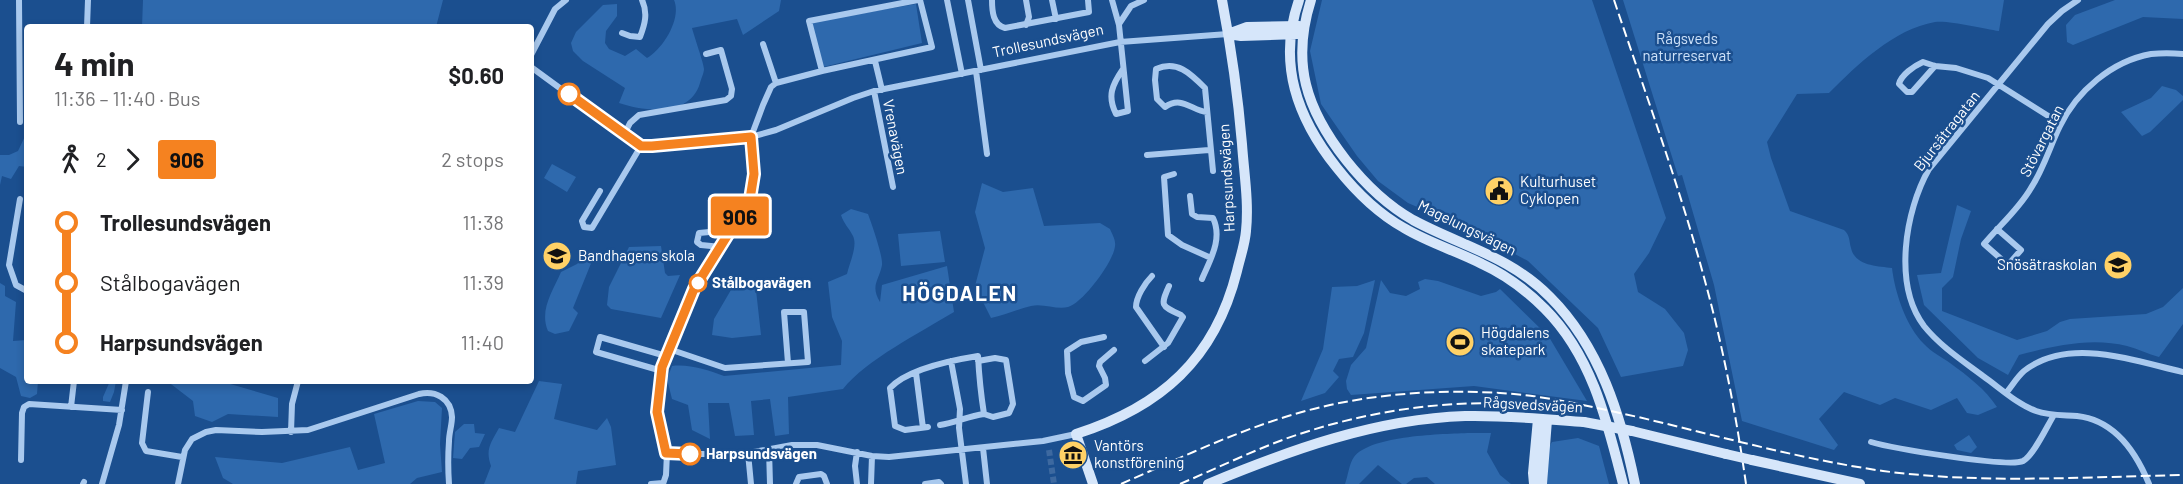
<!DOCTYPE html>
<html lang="en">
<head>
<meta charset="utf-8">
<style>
  :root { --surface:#fff; --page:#f6f6f6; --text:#202124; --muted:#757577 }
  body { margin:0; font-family:Barlow,sans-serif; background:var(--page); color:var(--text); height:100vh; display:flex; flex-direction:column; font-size:22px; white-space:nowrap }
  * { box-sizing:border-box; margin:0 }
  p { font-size:20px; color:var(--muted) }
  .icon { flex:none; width:33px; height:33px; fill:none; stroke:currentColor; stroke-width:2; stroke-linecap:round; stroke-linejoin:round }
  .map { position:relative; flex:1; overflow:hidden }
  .panel { position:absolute; left:24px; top:24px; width:510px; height:360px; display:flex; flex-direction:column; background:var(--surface); border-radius:6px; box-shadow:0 3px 9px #0003 }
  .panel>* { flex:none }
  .badge { padding:0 12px; border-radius:4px; font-size:21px; line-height:39px }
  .map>.badge { position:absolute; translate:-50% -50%; box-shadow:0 0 0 3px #fff }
  .legs { display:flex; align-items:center; gap:9px; height:66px; padding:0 30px; font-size:20px }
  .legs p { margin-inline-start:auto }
  .overview { display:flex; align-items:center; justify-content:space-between; height:102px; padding:0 30px }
  h1 { font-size:33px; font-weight:700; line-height:45px }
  ul { padding:0 30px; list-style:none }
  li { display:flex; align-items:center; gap:21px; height:60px; font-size:22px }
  li i { display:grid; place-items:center; width:9px; height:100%; margin:0 8px; background:currentColor }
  li i::after { content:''; width:15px; height:15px; margin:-8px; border:4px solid; border-radius:50%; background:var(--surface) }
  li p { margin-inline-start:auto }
  li:first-child i { background:linear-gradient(#0000 50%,currentColor 0) }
  li:last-child i { background:linear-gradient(currentColor 50%,#0000 0) }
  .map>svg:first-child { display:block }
</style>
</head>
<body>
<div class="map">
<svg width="2183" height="484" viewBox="0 0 2183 484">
  <rect width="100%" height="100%" fill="#1b4f8f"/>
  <path fill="#2e69ad" d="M143 0H443L436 27H142Z
    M674 0H781L779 11 743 35 737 19 692 28C694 36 704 64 704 69 704 73 701 79 700 83 690 117 646 112 619 103L625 88 583 61 573 51 571 43 576 32 603 5 617 4V16L606 31 605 43 609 49 625 56 636 49 647 58C663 49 682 18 674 0Z
    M1322 0H1592L1666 218 1649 253 1634 274 1638 292 1665 309 1684 333 1688 350 1683 366 1621 377 1598 328 1528 261 1466 228 1408 203 1378 181 1357 156 1321 104 1310 51Z
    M1623 0H2004L1999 31C1984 29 1949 20 1935 22 1894 29 1857 65 1829 93L1797 94 1767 142 1771 158 1790 211 1844 230C1850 235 1849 241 1851 248 1855 266 1877 266 1892 268 1895 293 1906 326 1924 344 1931 352 1942 357 1950 363 1968 376 1985 389 1997 407L1978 415 1967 413 1957 398 1931 410 1895 398 1880 405 1844 392 1819 419 1838 445 1834 450 1742 421 1714 285 1682 175 1678 176Z
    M2115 0H2183V19L2143 17 2073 45 2067 42 2066 25 2075 15Z
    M916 4 922 43 823 67 811 22Z
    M2162 86 2176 90 2183 96V100L2150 132 2142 136 2121 112 2151 98Z
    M27 132V167L19 166 11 179 2 176 0 185V155H9L18 151Z
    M552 164 576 177 567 192 544 178Z
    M982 183 1003 192 1033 188 1044 226 1100 223 1110 229C1112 234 1116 240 1115 246 1114 261 1083 303 1068 307 1057 310 1043 303 1031 306 1018 309 1005 315 991 318L975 286 985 248 975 212Z
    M1957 205 1971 211 1961 239 1953 277 1942 288V311L2017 340 2047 331 2060 322 2070 319 2146 314 2163 307 2183 288V324L2159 357C2148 354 2138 349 2127 346 2091 337 2054 346 2019 355L2008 375 1978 358 1924 305 1917 275 1941 273Z
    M851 209 868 214C872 225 883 256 882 265 879 281 870 285 880 302L882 285 947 266 954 312C921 332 866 360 843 389L788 397 789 434 775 436 770 399 751 401 754 435 735 436 729 403H708L710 439 692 430 688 405 672 399 667 379 672 366C690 364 707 370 724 376L841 365 842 341 832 317 828 282 847 274C849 264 858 246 853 236 849 228 844 224 841 215Z
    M940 231 945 262 901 266 898 234Z
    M661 246 665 273 668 276 680 275 661 318 611 309 607 305 609 287 629 247Z
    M589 252 594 256 573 308 578 313 569 331 555 334 548 331C539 310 553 291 561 272L577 264Z
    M1425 279 1438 281 1481 296 1496 292 1500 289 1549 337 1587 401 1474 386 1351 395 1347 389 1346 381 1351 365 1366 348 1381 280 1390 293 1406 296 1420 289 1418 282Z
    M1375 280 1364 333 1353 357 1339 359 1333 371 1339 377 1325 393 1301 401 1323 349 1332 287 1357 286Z
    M755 281 761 335 732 338 712 335 714 319 735 283Z
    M0 283 5 286V296L16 302 13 341 27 340V381H38L37 394 30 398 21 396 16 377 0 368Z
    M110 381H116L114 392 110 402 103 401V397Z
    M167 381H220L278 398V417L228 414 212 422 195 416 193 401Z
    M539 381 562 384 554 419 597 430 607 418 611 427 616 465 578 471 576 484H484L491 466C485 449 491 443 499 428L515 432Z
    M418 401 435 402 442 408 440 444 442 472 417 478 410 484H233L223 478 215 457 282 463 350 447 358 470 385 463 374 414Z
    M464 424H474L475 433 485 434 479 447 470 448 462 459 453 458 455 432Z
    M1470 433H1491L1487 452 1500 475 1511 484H1435L1427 477 1414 478 1406 484H1402L1378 465 1359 484H1345C1348 476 1349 464 1354 457 1371 435 1443 434 1470 433Z
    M1969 435 1977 447 1971 453 1957 450 1954 445Z
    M1578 438 1599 446 1609 484H1547L1548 449 1552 442Z"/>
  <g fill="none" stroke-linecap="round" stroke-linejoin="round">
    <path stroke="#3d69a0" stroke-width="6" stroke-dasharray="6 3" stroke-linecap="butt" d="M1049 450 1054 484"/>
    <path stroke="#a9c9ee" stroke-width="6" d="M19 0 20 122
      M918 0 809 21 822 71 932 47 920 0
      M947 0 962 74
      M968 0 981 70
      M992 0C992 11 993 25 1005 28L1089 12 1088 0
      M1052 0 1056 19
      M1112 0 1119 25 1128 111 1116 114C1107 96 1112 85 1123 69
      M2078 0 2062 11 2048 24 1929 169C1905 211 1893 285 1924 326 1940 346 1963 361 1983 376 2000 388 2017 404 2036 411 2049 416 2064 415 2077 416 2114 420 2136 452 2149 484
      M1119 24 1131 6 1144 0
      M1026 25 1029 17 1026 0
      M87 27 88 0
      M622 33 630 36 640 37C645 24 648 13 642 0
      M531 55 555 9 566 0
      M875 61 882 90
      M1935 66 1912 92H1907L1899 84C1901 75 1914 66 1923 62L1935 66 1956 68 1988 78 2061 124
      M531 67 624 135 641 146H652L751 137 776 130 853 98 874 91 1120 42 1228 34
      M976 71 987 154
      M776 83 822 71
      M874 91 893 187
      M1207 112C1192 111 1182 95 1165 107L1157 99 1155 80 1156 69C1177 60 1190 73 1205 88L1213 171
      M624 135 630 123 639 115 726 100 731 96 732 89 721 50 706 54
      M1147 155 1209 150
      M1174 174 1164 177 1168 235 1182 245 1211 258
      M600 191 582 221 584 227 592 228 595 223 641 146
      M1190 196 1192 214 1197 217 1213 218C1223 239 1210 260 1202 279
      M20 199 9 265 16 285 27 291
      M1997 229 2021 250 2008 265 1984 244C1999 226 2019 209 2031 188 2044 168 2050 146 2060 126 2077 91 2112 61 2151 54 2161 53 2172 53 2183 54
      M721 247 701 245 697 242 699 233 731 230
      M1152 276C1145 283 1136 297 1136 307L1164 347
      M1104 337 1081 342 1067 351 1068 373 1074 397 1083 401 1106 385 1105 378 1099 366 1100 362 1114 350
      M669 349 725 368 808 362 804 312H784L788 363
      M951 361 960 409 959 428 966 484
      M1145 361 1168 343 1183 317 1181 315C1161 306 1160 306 1169 286
      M662 371 596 352 600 337 666 356
      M916 373 923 428
      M148 392 142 443 146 451 182 457
      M2006 393C2012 386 2017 377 2024 371 2069 336 2134 361 2183 372
      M71 407 74 381
      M940 425C955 423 968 416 984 414
      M928 427 905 430 895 426 890 388C908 369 953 360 978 356 979 375 981 395 984 414L993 417 1009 413 1013 404 1006 360 995 358 978 361
      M291 432 292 404 298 381
      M1871 442C1891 448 2009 468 2023 461 2034 455 2047 426 2054 415
      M983 448 987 484
      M769 449 770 484
      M667 453 737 455 792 445H817L872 456 889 457 1043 441 1076 434
      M748 453 751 484
      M21 460 22 413 24 407 29 404 122 410
      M83 484 84 482
      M102 484 119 425 126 381
      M178 484 185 450 192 439 206 432 216 430 262 432 308 430 419 394C435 390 451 398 452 417 452 425 449 433 449 441 448 455 448 470 449 484
      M651 484 663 483
      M663 484 666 475 667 453 657 413 662 367 694 289 750 199 754 174 751 137 763 105 771 87 776 83 763 44
      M796 484 799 477 821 474 824 476 827 484
      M857 484 855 466 857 452
      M871 484 872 456
      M925 484 939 482 941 484"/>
    <path stroke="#d6e6fa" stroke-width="10" d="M1299 0C1277 63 1297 118 1337 168 1356 192 1377 213 1404 228 1429 243 1457 251 1482 264 1506 275 1526 290 1545 309 1592 356 1607 421 1623 484
      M1311 0C1291 63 1306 109 1346 160 1365 184 1385 204 1413 220 1461 246 1510 256 1550 297 1600 347 1621 416 1635 484
      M1228 34 1247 27 1299 26
      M1228 34 1241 36 1297 34
      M1632 431 1726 454
      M1752 460 1860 484
      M1093 484 1076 434C1161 407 1215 359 1237 271 1240 258 1245 244 1246 231 1249 202 1244 173 1242 144 1238 96 1231 47 1222 0
      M1208 484C1290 450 1375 419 1465 416 1504 415 1544 419 1584 422
      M1534 484 1533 473 1538 419
      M1542 484 1547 420"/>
    <path stroke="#fff" stroke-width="2" stroke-dasharray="10 4.5" stroke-linecap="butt" d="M1614 0C1647 98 1683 196 1709 296 1725 357 1737 421 1746 484
      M1121 484C1189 454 1257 421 1330 405 1390 392 1453 389 1514 394 1556 398 1597 408 1638 417 1719 436 1800 459 1883 471 1982 484 2083 477 2183 475
      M1180 484C1215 469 1250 452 1285 439 1366 410 1456 397 1542 406"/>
    <path stroke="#d6e6fa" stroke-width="10" d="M1584 422 1632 431
      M1726 454 1752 460"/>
  </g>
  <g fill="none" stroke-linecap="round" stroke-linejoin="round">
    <g stroke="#fff" stroke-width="14">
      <path id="line-1" d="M569 94 641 146H652L751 137 754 174 750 199 694 289 662 367 657 412 666 453 690 454"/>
    </g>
    <use href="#line-1" stroke="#f58220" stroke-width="9"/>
  </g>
  <defs>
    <g id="civic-disc" transform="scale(1.5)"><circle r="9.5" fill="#ffd166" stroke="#1b4f8f"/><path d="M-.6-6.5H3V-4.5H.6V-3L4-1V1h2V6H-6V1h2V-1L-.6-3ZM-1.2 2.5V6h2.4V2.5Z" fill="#111"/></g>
    <g id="school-disc" transform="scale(1.5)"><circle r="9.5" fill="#ffd166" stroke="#1b4f8f"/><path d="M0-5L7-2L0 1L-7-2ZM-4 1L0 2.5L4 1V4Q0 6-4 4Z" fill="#111"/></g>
    <g id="stadium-disc" transform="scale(1.5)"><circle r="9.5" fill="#ffd166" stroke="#1b4f8f"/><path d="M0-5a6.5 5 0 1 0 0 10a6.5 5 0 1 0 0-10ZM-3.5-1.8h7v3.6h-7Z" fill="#111"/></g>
    <g id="museum-disc" transform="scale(1.5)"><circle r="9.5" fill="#ffd166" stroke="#1b4f8f"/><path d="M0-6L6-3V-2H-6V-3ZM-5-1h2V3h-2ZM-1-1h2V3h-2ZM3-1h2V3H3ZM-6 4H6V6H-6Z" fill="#111"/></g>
  </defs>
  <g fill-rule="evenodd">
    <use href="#civic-disc" x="1499" y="191"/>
    <use href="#school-disc" x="557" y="256"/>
    <use href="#school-disc" x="2118" y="265"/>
    <use href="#stadium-disc" x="1460" y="342"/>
    <use href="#museum-disc" x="1073" y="455"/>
  </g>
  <g fill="#fff" stroke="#f58220" stroke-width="3">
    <circle cx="569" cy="94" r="10"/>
    <circle cx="698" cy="283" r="8"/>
    <circle cx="690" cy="454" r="10"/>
  </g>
  <g text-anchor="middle" stroke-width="5" stroke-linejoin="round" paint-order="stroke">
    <g font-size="15" fill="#cfe3fa" stroke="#1b4f8f">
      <text x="1687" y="44">Rågsveds<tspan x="1687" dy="17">naturreservat</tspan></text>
    </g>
    <g font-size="15" fill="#fff" stroke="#1b4f8f">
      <text transform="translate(1048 41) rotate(-12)" y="5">Trollesundsvägen</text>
      <text transform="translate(1947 131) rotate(-52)" y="5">Bjursätragatan</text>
      <text transform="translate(895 137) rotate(79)" y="5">Vrenavägen</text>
      <text transform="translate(2042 141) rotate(-63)" y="5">Stövargatan</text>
      <text transform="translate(1227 178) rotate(-93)" y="5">Harpsundsvägen</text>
      <text transform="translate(1467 228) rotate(26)" y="5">Magelungsvägen</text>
      <text transform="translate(1533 405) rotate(3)" y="5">Rågsvedsvägen</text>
    </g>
    <g font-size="15" fill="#fff" stroke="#1b4f8f" text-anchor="start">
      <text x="1520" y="187">Kulturhuset<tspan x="1520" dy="17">Cyklopen</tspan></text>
      <text x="578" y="261">Bandhagens skola</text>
      <text x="2097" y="270" text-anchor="end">Snösätraskolan</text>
      <text x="1481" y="338">Högdalens<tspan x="1481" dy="17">skatepark</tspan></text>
      <text x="1094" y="451">Vantörs<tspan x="1094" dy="17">konstförening</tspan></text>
    </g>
    <g font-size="15" font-weight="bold" fill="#fff" stroke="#1b4f8f" text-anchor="start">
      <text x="712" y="288">Stålbogavägen</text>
      <text x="706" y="459">Harpsundsvägen</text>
    </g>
    <g font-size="21" font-weight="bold" letter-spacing="1.5" fill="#fff" stroke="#1b4f8f">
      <text x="960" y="301">HÖGDALEN</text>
    </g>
  </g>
</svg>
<b class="badge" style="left:740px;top:216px;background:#f58220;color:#111">906</b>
<section class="panel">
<div class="overview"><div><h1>4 min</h1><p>11:36 – 11:40 · Bus</p></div><b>$0.60</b></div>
<div class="legs"><svg class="icon" aria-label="walk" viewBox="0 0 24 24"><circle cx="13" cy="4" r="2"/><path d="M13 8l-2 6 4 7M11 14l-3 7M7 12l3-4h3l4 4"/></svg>2<svg class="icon" aria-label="forward" viewBox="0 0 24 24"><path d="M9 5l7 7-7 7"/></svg><b class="badge" style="background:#f58220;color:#111">906</b><p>2 stops</p></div>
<ul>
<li><i style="color:#f58220"></i><b>Trollesundsvägen</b><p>11:38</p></li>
<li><i style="color:#f58220"></i><span>Stålbogavägen</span><p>11:39</p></li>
<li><i style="color:#f58220"></i><b>Harpsundsvägen</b><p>11:40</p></li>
</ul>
</section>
</div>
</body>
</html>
